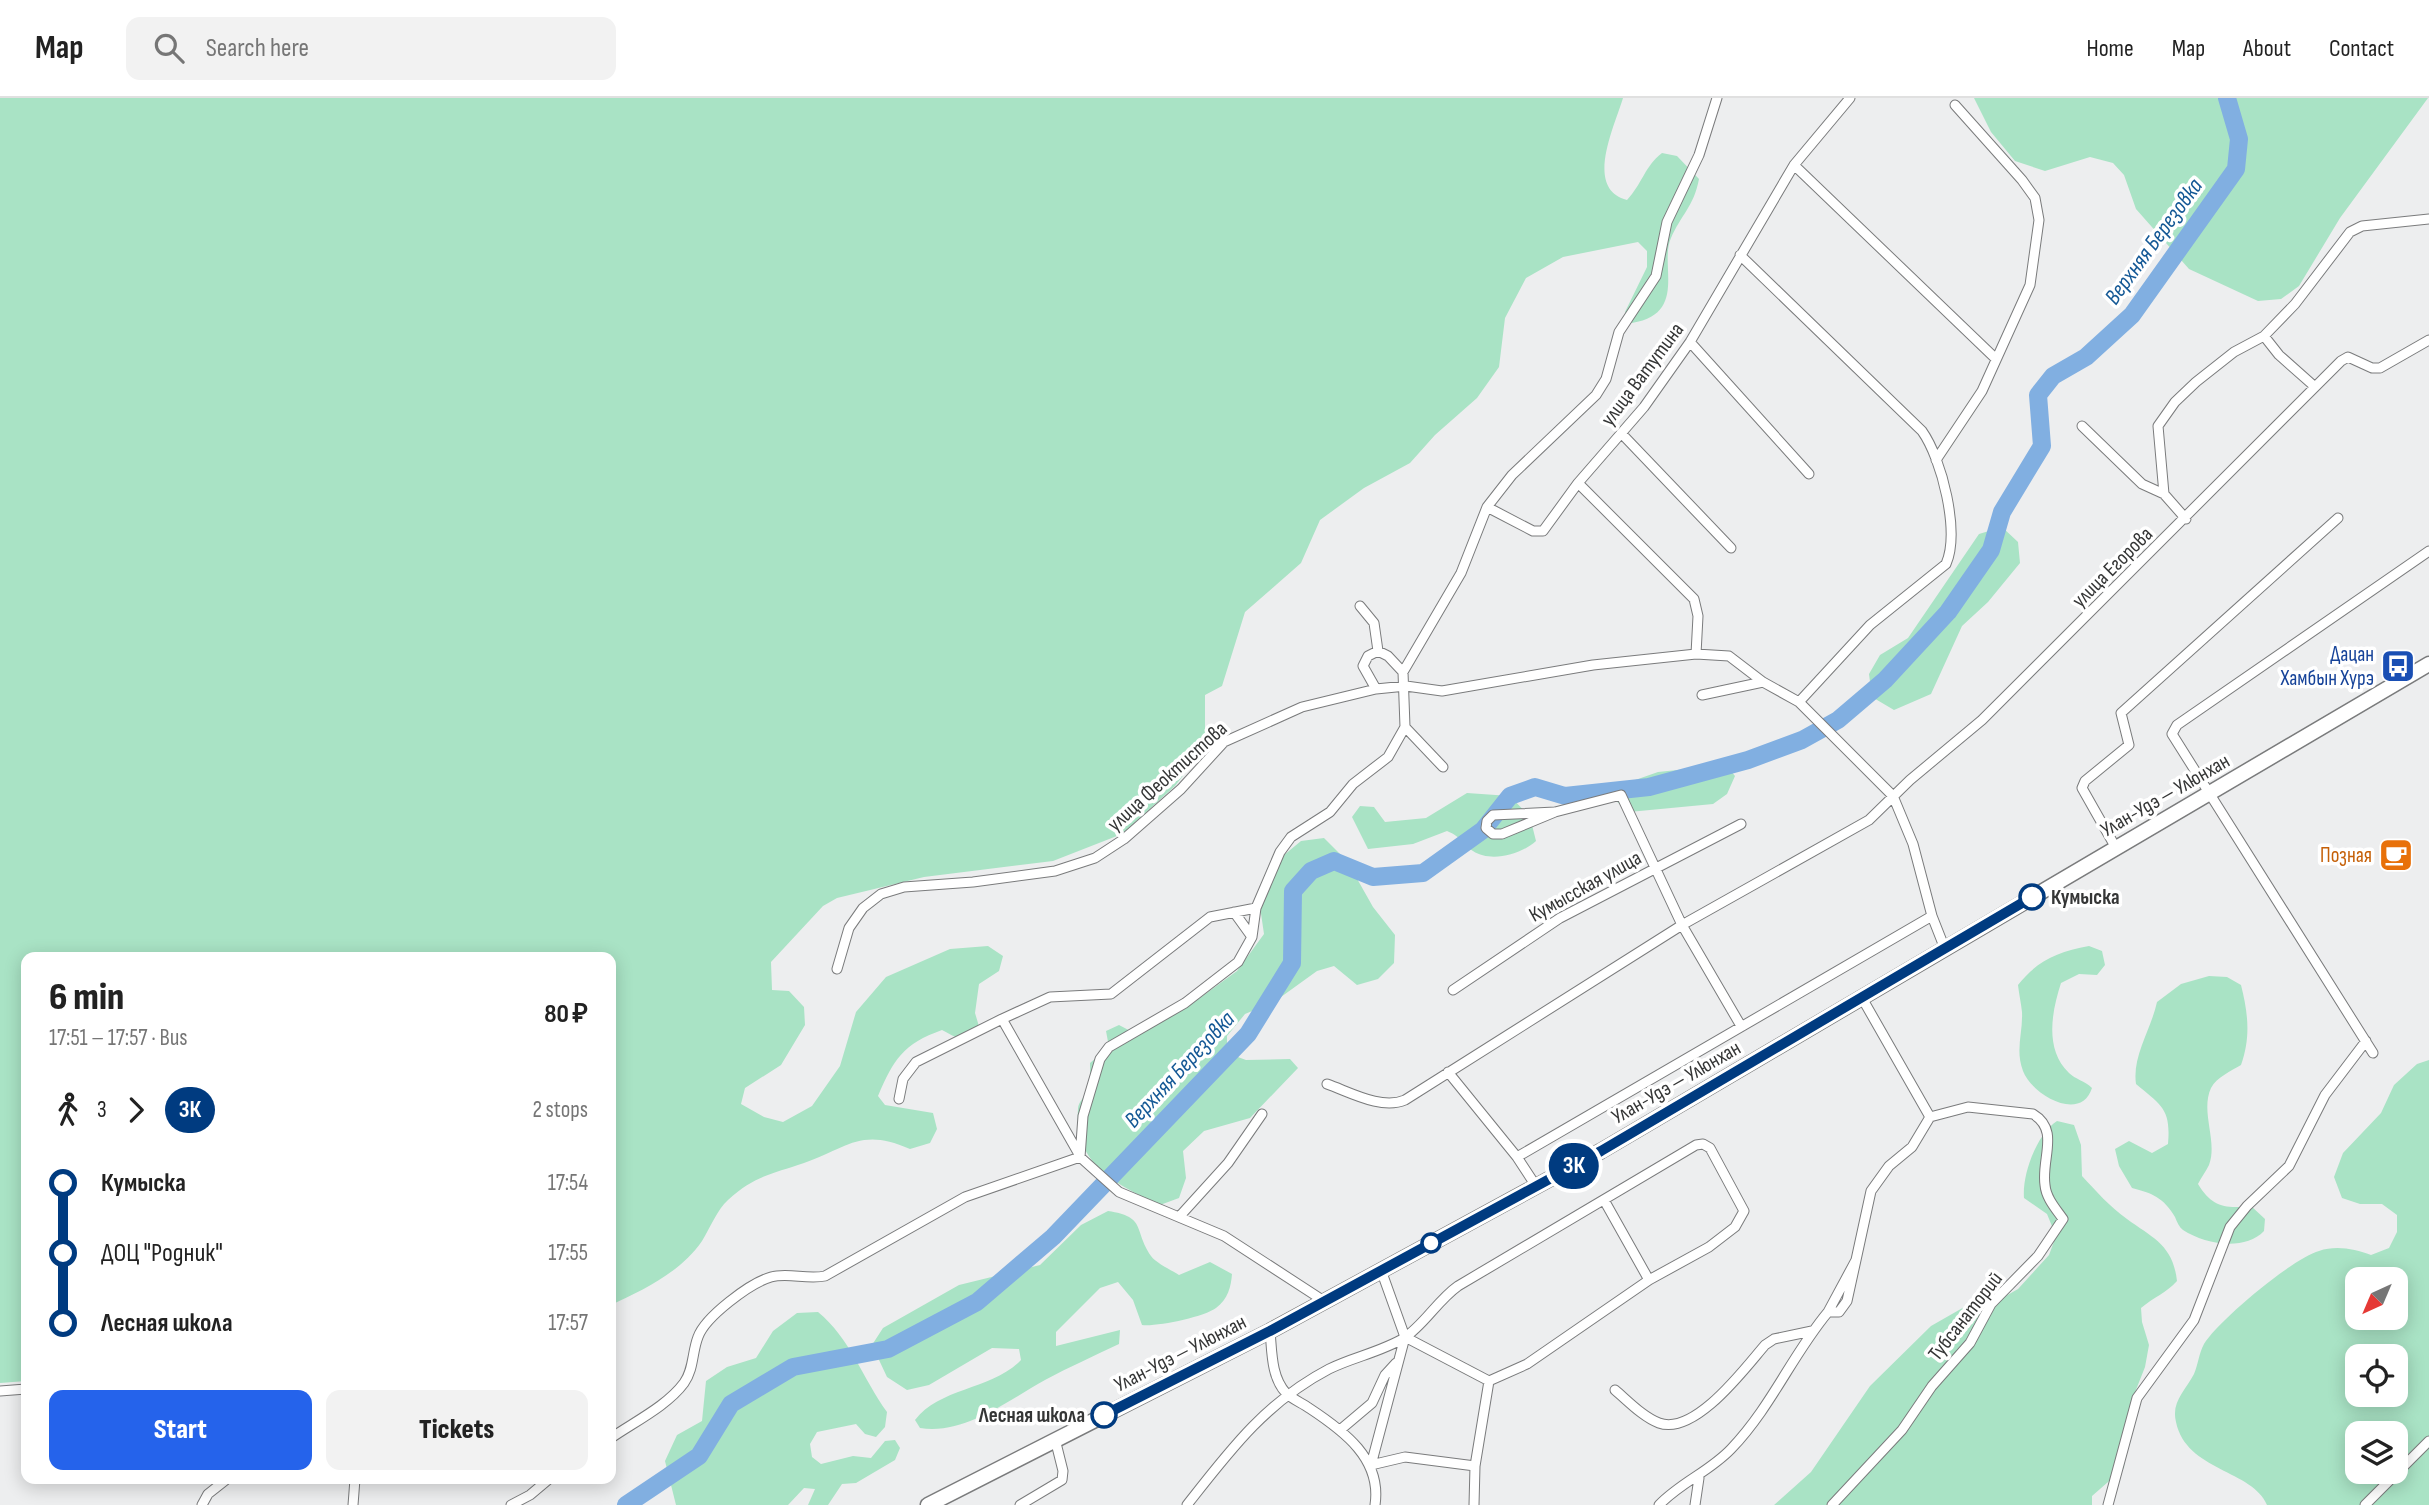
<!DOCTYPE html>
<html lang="en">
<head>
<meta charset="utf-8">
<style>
  :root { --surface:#fff; --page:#f2f2f2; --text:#222; --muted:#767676; --line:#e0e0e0; --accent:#2563eb }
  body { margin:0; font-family:"Sofia Sans Condensed",sans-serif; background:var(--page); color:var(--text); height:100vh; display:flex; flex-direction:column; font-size:26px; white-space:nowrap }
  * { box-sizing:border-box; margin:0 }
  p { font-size:23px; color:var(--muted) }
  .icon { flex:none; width:38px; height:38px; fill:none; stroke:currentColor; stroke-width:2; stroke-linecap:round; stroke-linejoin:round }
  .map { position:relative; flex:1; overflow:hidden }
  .sheet { position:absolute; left:21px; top:854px; width:595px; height:532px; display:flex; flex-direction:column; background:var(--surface); border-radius:14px; box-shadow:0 4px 18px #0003 }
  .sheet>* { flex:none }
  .badge { padding:0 14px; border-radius:23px; font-size:24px; line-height:46px }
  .needle { width:46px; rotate:224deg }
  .controls { position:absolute; left:2345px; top:1169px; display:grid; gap:14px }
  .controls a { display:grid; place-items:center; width:63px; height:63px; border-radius:14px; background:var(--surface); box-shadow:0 4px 18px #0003; font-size:35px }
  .map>.badge { position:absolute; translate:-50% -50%; box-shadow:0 0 0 4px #fff }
  .legs { display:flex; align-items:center; gap:10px; height:77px; padding:0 28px; font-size:23px }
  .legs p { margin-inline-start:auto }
  .head { display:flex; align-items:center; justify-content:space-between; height:119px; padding:0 28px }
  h1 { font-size:38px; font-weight:800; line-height:52px }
  .primary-button { display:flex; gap:14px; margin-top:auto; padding:14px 28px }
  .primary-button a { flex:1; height:80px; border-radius:14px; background:var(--accent); color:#fff; font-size:28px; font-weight:800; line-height:80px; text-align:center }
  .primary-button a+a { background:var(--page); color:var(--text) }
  ul { padding:0 28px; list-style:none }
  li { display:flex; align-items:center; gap:24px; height:70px; font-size:26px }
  li i { display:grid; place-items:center; width:10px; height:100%; margin:0 9px; background:currentColor }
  li i::after { content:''; width:18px; height:18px; margin:-9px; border:5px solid; border-radius:50%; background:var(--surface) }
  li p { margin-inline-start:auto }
  li:first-child i { background:linear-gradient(#0000 50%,currentColor 0) }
  li:last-child i { background:linear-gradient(currentColor 50%,#0000 0) }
  header { display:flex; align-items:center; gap:42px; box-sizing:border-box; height:98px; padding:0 35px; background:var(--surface); border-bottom:2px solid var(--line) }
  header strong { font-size:33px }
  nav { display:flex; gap:38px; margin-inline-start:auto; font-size:24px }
  .search { width:490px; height:63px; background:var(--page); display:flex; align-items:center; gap:18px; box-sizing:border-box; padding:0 24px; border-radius:14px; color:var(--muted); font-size:26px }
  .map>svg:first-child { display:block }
</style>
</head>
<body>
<header>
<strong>Map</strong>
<div class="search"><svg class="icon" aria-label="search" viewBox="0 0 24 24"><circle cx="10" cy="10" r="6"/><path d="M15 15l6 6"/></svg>Search here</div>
<nav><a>Home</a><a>Map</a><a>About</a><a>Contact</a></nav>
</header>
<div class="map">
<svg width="2429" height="1407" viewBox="0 0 2429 1407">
  <rect width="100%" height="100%" fill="#edeeef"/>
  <path fill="#a9e3c5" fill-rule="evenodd" d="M0 0H1623C1614 30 1584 91 1627 102 1642 86 1645 68 1662 55L1677 58 1699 81C1694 108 1681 117 1671 140 1659 166 1688 216 1632 225L1625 214 1647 169V153L1638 144 1563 159 1526 180 1505 220 1499 269 1477 300 1435 337 1410 365 1364 390 1320 422 1301 465 1245 514 1222 588 1205 597V649L1175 688 1122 736 1053 763 924 779 837 800 823 808 771 864 772 892 789 893 804 909 805 927 781 967 745 990 741 1006 764 1019 783 1024 812 1008 840 968 856 914 886 879 950 851 988 848 1003 858 999 873 979 886 975 915 981 935C967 947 957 940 942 932 903 946 894 961 878 998L885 1007 933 1015 937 1031 930 1045 910 1051C861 1029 847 1050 804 1065 772 1076 754 1078 728 1102 717 1112 710 1130 702 1143 681 1174 643 1192 611 1207V859H26V1283L0 1285Z
    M1974 0H2428L2340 120 2299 188 2281 201 2258 203 2189 171 2136 111 2124 77 2113 65 2090 59 2045 73 2015 63 1991 34Z
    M2002 429 2018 444 2020 465 1988 504 1962 528 1931 596 1894 612 1872 599 1869 576 1880 557 1908 540 1979 436Z
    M1726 667 1735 678 1727 696 1713 706 1629 714 1616 703 1621 687 1658 674Z
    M1467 695 1510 698 1530 719 1536 743C1522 756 1491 765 1473 753 1462 746 1462 739 1447 733L1413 746 1368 751 1352 719 1360 708 1374 709 1385 724 1426 720Z
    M1324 740 1347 763 1373 809 1395 837 1394 865 1378 881 1357 887 1334 868 1317 873 1274 904 1245 916 1227 938V955L1246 962 1290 961 1298 970 1250 1020 1204 1033 1183 1053 1186 1080 1179 1100 1160 1107C1116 1086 1074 1067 1078 1011 1078 1004 1085 999 1088 992 1091 985 1090 973 1090 965L1109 949 1106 933 1119 927 1138 937 1186 910 1237 873 1264 836 1259 802 1272 767 1301 743Z
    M2089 848 2102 853 2105 867 2097 877 2079 876 2061 885C2052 913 2044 951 2069 975 2075 981 2085 983 2092 990 2081 1025 2032 997 2023 973 2015 952 2023 935 2022 914 2021 905 2019 896 2018 887 2038 862 2057 854 2089 848Z
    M2209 878 2227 879 2241 887C2248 915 2251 939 2241 967 2231 973 2217 979 2211 990 2200 1014 2218 1043 2209 1067 2206 1073 2201 1080 2198 1086 2212 1109 2225 1111 2251 1108L2265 1121 2264 1133C2245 1153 2206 1147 2183 1132 2179 1129 2177 1124 2175 1119 2164 1100 2152 1095 2132 1090L2119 1068 2115 1051 2129 1043 2152 1055 2168 1046C2171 1011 2162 1008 2136 986 2132 958 2151 932 2157 904L2181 886Z
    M2429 962V1407H2267C2253 1372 2186 1373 2176 1324 2171 1304 2185 1293 2194 1276 2198 1267 2199 1255 2204 1246 2218 1223 2293 1160 2319 1153 2336 1147 2355 1151 2371 1157L2389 1150 2397 1134V1117L2382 1106H2360L2342 1100 2334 1079 2343 1055 2381 1015 2394 987 2417 966ZM2357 1181H2396V1220H2357ZM2357 1258H2396V1297H2357ZM2357 1335H2396V1374H2357Z
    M2057 1023 2074 1027 2081 1047 2082 1078C2096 1093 2110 1109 2127 1121 2153 1140 2173 1147 2177 1183 2166 1195 2154 1199 2141 1210L2142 1224 2149 1247 2145 1269 2130 1307 2124 1370 2092 1398V1407H1774L1811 1374 1870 1288 1931 1228 1966 1208 1990 1207 2018 1191 2049 1157 2056 1138 2047 1116 2024 1100C2022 1076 2037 1036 2057 1023Z
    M1108 1113C1147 1119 1133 1131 1151 1158 1156 1165 1171 1172 1179 1177L1210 1164 1232 1176C1231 1189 1228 1201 1216 1210 1204 1219 1156 1229 1142 1227L1133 1202 1118 1184 1100 1190 1056 1234V1248L1120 1232 1119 1246C1094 1258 1069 1269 1045 1282 1007 1303 965 1337 920 1330L915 1322C940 1289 992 1292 1021 1262L1019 1251 992 1250 929 1287 907 1292 887 1279 872 1247 883 1230 959 1187 1040 1167 1081 1127Z
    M818 1214C850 1240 863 1281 887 1314L885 1329 876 1339 865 1336 856 1326 817 1334 810 1346 812 1359 821 1366 853 1358 871 1360 885 1343 895 1342 900 1350 895 1362 856 1385 842 1386 828 1407H808L815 1391 804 1390 788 1407H676L665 1363 677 1337 702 1323 706 1283 727 1269 756 1260 773 1233 797 1215Z"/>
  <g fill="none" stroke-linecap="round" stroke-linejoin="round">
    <path stroke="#81afe1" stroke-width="18" d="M626 1407 699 1358 731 1306 793 1269 888 1251 977 1204 1053 1139 1248 936 1292 865 1293 793 1311 773 1334 763 1373 779 1423 775 1483 732 1510 698 1535 689 1565 698 1649 689 1748 662 1802 642 1838 622 1885 582 1948 514 1991 452 2002 414 2042 348 2038 297 2053 278 2086 259 2132 217 2236 71 2239 41 2227 0"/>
    <g stroke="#7a7b7c" stroke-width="11">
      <path id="minor" d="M1794 67 1995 260
        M1740 157 1922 333C1942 361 1960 434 1946 466L1870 527 1799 604
        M2264 238 2295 206 2350 134 2362 128 2429 121
        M1690 244 1809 376
        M2082 328 2142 386 2164 396
        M1621 335 1731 450
        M1936 362 1982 293 2030 187 2039 122 2035 100 2022 82 1955 7
        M1487 409 1533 433H1543L1578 385
        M2186 421 2164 396 2158 328 2175 304 2196 284 2234 254 2264 238 2279 257 2314 288
        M1360 508 1374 525 1378 553
        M1696 556 1698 518 1694 501 1578 385 1644 309 1690 244 1794 67 1850 0
        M1376 591 1363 568 1368 558 1378 553 1388 558 1403 574
        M1702 597 1763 584 1799 604 1893 698 1913 746 1932 818
        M1443 669 1405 629 1403 574 1461 475 1487 409 1512 377 1596 297 1606 281 1619 234 1656 178 1667 124 1699 57 1717 0
        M1555 714 1502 736H1493L1486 730 1487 723 1493 717 1555 714 1621 697 1682 827 1741 928
        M2116 750 2082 690 2085 683 2129 647 2121 615 2338 420
        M1234 814 1252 839
        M837 871 849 830 863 810 881 796 904 789 973 784 1055 773 1095 760 1124 741 1181 691 1224 644 1302 609 1376 591 1406 588 1442 593 1593 567 1696 556 1729 558 1763 584
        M1453 892 1560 820 1741 726
        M2373 955 2172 636 2177 627 2429 453
        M1448 974 1517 1059 1536 1088
        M1327 986C1350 994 1381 1012 1405 1002L1682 827 1869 722 1910 682 1982 622 2341 263 2348 259 2372 270H2380L2429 242
        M899 1001 903 981 916 964 1002 921
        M1080 1058 1002 921 1050 899 1111 896 1210 819 1256 810
        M1080 1059 1083 1018 1100 961 1109 949 1185 905 1238 864 1252 839 1256 810 1280 754 1291 739 1330 714 1353 686 1388 659 1405 629
        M1517 1059 1932 818 1945 851
        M1604 1102 1649 1182
        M1179 1119 1228 1065 1262 1016
        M1856 1162 1847 1203 1839 1214H1828L1856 1162 1871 1093 1889 1068 1912 1049 1930 1019 1862 900
        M1270 1233C1272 1253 1271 1279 1286 1295 1292 1301 1302 1305 1309 1310 1344 1333 1382 1361 1375 1407
        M1405 1239 1489 1283 1475 1368 1474 1407
        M1615 1292C1628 1303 1643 1319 1659 1325 1695 1338 1745 1270 1765 1247L1774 1241 1812 1233
        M0 1293 26 1291
        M1340 1332 1372 1305 1385 1277 1396 1265
        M611 1340C634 1324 667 1308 684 1285 694 1271 692 1254 698 1239 705 1219 750 1185 771 1179 788 1174 807 1182 825 1178L965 1099 1080 1059 1119 1094 1224 1138 1324 1203
        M1371 1367 1405 1239 1381 1172
        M1371 1367 1405 1359 1475 1368
        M202 1407 208 1396 227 1381
        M353 1407 355 1381
        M511 1407 530 1397 549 1381
        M1020 1407 1062 1382 1063 1373 1055 1341
        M1187 1407C1230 1352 1266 1304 1329 1271 1353 1259 1381 1254 1404 1240 1424 1227 1438 1202 1458 1188L1696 1047 1703 1046 1710 1050 1744 1113 1735 1129 1709 1149 1649 1182 1527 1266 1489 1283
        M1659 1407C1681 1384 1709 1374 1731 1351 1772 1308 1792 1257 1828 1214
        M1695 1407 1699 1380
        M1832 1407 1902 1332 1932 1288 1970 1245 1991 1206 2038 1158 2063 1121C2056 1111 2046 1100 2045 1087 2041 1061 2060 1032 2033 1016L1968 1009 1930 1019
        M2108 1407 2137 1300 2194 1222 2230 1129 2247 1108 2289 1068 2325 997 2366 943
        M2365 1407 2429 1343"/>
    </g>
    <g stroke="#7a7b7c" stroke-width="17">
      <path id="primary" d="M928 1407 1270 1233 1601 1053 2429 566"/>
    </g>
    <use href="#minor" stroke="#fff" stroke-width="9"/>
    <use href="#primary" stroke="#fff" stroke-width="14"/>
  </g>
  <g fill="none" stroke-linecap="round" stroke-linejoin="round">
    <g stroke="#fff" stroke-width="16">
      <path id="line-1" d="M1104 1317 1270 1233 1601 1053 2032 799"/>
    </g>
    <use href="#line-1" stroke="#003b80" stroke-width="10"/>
  </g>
  <defs>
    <g id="bus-square" transform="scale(1.75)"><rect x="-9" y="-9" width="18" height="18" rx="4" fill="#1a4fb4" stroke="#fff"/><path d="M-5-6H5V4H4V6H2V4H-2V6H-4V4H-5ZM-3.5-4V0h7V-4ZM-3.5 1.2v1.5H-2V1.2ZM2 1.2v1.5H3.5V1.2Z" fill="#fff"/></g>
    <g id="cafe-square" transform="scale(1.75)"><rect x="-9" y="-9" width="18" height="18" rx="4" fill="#e8710a" stroke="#fff"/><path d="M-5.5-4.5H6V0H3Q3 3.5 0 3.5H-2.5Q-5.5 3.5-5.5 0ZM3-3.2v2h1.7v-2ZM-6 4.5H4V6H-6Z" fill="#fff"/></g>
  </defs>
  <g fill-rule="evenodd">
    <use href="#bus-square" x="2398" y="568"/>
    <use href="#cafe-square" x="2396" y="757"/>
  </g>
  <g fill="#fff" stroke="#003b80" stroke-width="3.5">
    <circle cx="2032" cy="799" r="12"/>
    <circle cx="1431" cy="1145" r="9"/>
    <circle cx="1104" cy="1317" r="12"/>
  </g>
  <g text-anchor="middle" stroke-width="7" stroke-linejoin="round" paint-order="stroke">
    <g font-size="21" fill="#353636" stroke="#fff">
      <text transform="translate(1642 276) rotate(-53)" y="7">улица Ватутина</text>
      <text transform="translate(2112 469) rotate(-45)" y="7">улица Егорова</text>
      <text transform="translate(1167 678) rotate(-42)" y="7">улица Феоктистова</text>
      <text transform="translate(2165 697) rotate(-30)" y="7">Улан-Удэ — Улюнхан</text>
      <text transform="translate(1585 788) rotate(-29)" y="7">Кумысская улица</text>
      <text transform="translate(1676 984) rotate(-30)" y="7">Улан-Удэ — Улюнхан</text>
      <text transform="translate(1965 1218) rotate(-52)" y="7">Тубсанаторий</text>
      <text transform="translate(1180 1255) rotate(-27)" y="7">Улан-Удэ — Улюнхан</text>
    </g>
    <g font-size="21" fill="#164399" stroke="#fff" text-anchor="end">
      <text x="2374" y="563">Дацан<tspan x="2374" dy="24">Хамбын Хурэ</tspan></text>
    </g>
    <g font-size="21" fill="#c56008" stroke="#fff" text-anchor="end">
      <text x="2372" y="764">Позная</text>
    </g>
    <g font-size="21" font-weight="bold" fill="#353636" stroke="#fff" text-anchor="start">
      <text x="2051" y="806">Кумыска</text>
      <text x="1085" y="1324" text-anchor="end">Лесная школа</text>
    </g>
    <g font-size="23" font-style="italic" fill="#145895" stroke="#fff">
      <text transform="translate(2153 143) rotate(-54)" y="8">Верхняя Березовка</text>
      <text transform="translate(1179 971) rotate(-47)" y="8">Верхняя Березовка</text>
    </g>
  </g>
</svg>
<div class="controls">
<a><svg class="needle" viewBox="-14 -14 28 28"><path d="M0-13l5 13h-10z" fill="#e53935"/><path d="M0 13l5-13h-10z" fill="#767676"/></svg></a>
<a><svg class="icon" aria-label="locate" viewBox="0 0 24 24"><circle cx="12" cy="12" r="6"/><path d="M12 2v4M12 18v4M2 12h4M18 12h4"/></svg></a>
<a><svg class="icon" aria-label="layers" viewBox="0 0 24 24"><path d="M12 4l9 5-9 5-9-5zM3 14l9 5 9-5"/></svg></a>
</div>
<b class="badge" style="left:1574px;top:1068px;background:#003b80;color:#fff">3К</b>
<section class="sheet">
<div class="head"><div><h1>6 min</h1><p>17:51 – 17:57 · Bus</p></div><b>80 ₽</b></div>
<div class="legs"><svg class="icon" aria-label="walk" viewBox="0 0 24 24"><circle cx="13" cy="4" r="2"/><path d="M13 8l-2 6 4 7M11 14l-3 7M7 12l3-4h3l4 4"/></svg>3<svg class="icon" aria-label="forward" viewBox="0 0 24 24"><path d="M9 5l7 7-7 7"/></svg><b class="badge" style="background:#003b80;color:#fff">3К</b><p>2 stops</p></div>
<ul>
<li><i style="color:#003b80"></i><b>Кумыска</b><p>17:54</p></li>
<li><i style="color:#003b80"></i><span>ДОЦ &quot;Родник&quot;</span><p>17:55</p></li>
<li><i style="color:#003b80"></i><b>Лесная школа</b><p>17:57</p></li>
</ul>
<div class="primary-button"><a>Start</a><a>Tickets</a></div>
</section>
</div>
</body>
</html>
